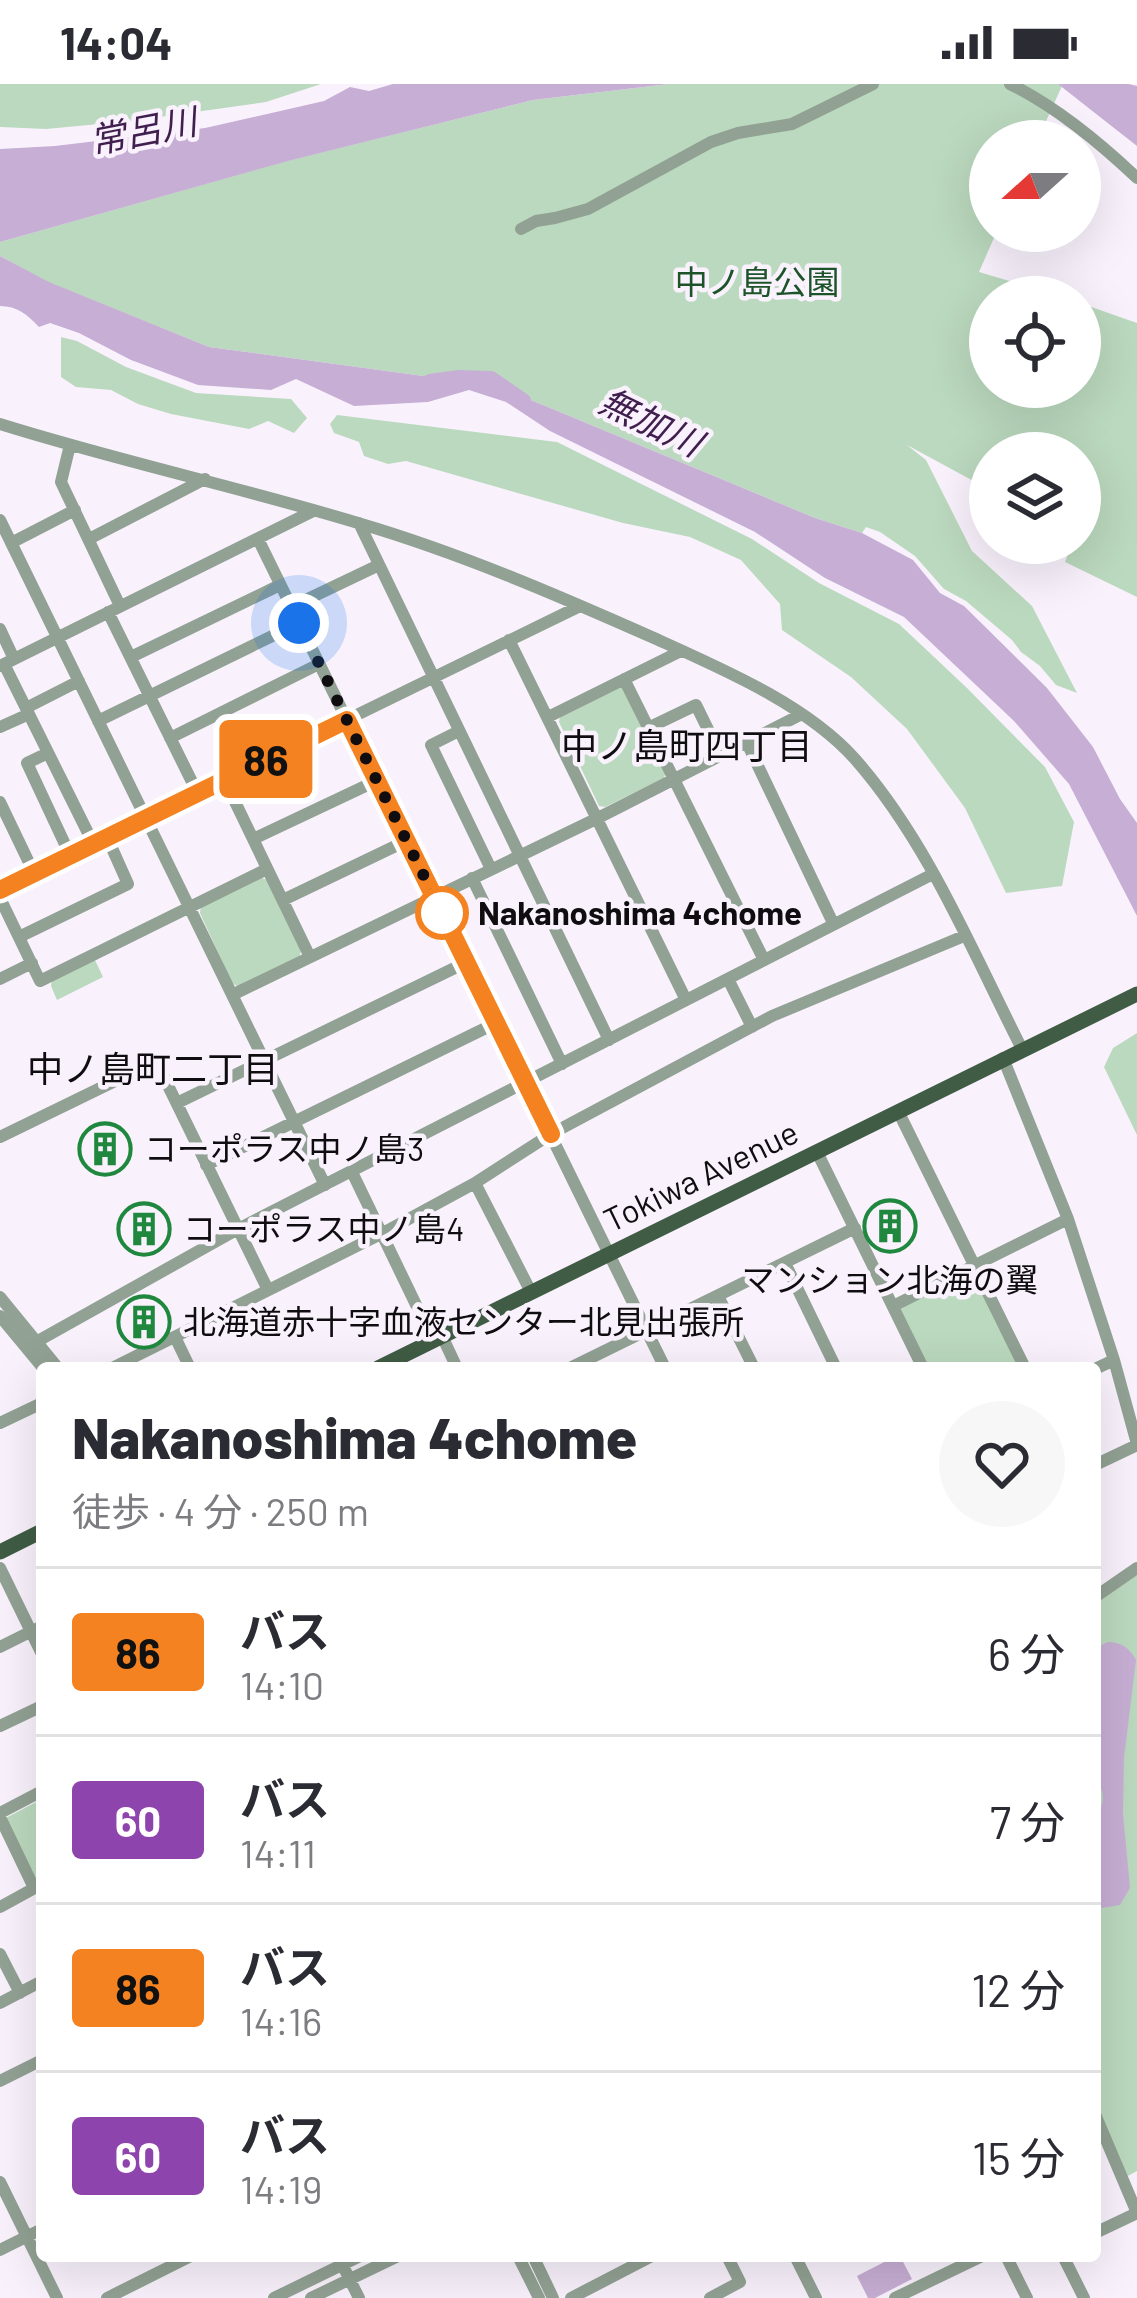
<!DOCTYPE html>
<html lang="ja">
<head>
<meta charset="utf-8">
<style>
  :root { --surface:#fff; --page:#f7f7f7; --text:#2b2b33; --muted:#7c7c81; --line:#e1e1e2 }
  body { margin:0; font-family:Barlow,"Noto Sans JP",sans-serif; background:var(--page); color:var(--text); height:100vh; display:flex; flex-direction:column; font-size:45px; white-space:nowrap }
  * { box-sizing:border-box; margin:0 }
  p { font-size:39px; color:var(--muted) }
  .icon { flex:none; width:66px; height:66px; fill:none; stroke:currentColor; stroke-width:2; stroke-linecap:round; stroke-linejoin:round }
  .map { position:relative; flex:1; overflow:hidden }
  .panel { position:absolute; left:36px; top:1278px; width:1065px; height:900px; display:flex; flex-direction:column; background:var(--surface); border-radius:12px; box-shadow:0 12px 48px #0002 }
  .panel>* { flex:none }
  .badge { padding:0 24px; border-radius:9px; font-size:42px; line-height:78px }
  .needle { width:78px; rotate:249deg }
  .buttons { position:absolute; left:969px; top:36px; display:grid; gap:24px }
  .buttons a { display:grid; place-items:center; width:132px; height:132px; border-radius:50%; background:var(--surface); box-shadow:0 12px 48px #0002; font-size:60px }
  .you { position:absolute; width:60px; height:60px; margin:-30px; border:9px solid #fff; border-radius:50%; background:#1a73e8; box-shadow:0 0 0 18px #1a73e833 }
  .map>.badge { position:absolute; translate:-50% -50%; box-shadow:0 0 0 6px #fff }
  .round { display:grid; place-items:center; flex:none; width:126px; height:126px; border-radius:63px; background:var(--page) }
  .headline { display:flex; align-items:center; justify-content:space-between; height:204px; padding:0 36px }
  h1 { font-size:57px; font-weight:800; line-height:90px }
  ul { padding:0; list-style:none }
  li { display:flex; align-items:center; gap:36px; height:168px; padding:0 36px; border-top:3px solid var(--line) }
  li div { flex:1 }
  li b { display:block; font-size:45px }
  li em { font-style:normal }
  li .badge { min-width:132px; font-weight:700; text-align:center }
  .status { display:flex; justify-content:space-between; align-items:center; height:84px; padding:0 60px; background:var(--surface); direction:ltr }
  .status svg { height:33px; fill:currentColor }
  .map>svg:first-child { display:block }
</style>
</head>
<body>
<div class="status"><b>14:04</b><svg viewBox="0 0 49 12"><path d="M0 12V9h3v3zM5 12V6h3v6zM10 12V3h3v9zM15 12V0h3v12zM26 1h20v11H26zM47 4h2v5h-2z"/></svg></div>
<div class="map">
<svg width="1137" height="2214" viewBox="0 0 1137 2214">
  <rect width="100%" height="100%" fill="#f9f2fd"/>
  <path fill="#bbd9be" d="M0 0H321L266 18 131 37 46 45 0 43Z
    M669 0H1058L1062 2 1037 57H990V147H997L979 188 1063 213H990V303H1080V219L1137 239V513L1065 478 1072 459H1080V369H990V406L907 361 926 376 972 467 1032 522 1077 609 1056 601 1040 582 1021 568 1012 556 966 517 944 505 915 472 880 448 866 443 862 449 815 434 497 302 209 263 48 198 0 172V158L283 78 533 16Z
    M61 253 77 257 126 283 196 309 291 315 307 334 294 349 268 337 249 345 171 330 138 320 111 306 76 303 61 293Z
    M337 331 557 358 752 455 819 499 899 540 967 604 1045 683 1074 738 1062 802 1006 809 965 724 907 645 851 593 782 546 780 520 741 476 690 453 623 439 406 377 388 380 364 372 359 358 334 349 330 340Z
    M618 603 623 604 665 690 664 694 605 723 599 722 559 638 560 632Z
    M260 793 267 796 301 867 299 875 239 903 232 899 200 829 201 822Z
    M95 876 103 893 57 916 51 902 52 896Z
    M1137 949V1051L1104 983 1113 964Z
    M974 1188 1019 1284H928L898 1224Z
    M1137 1491V2087L1124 2094 1095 2017V1520Z
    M42 1715V1796L35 1799 4 1735Z"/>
  <path fill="#c7aed4" d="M393 0H669L533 16 288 77 0 158V65L55 62 205 44 324 17 350 3 369 7Z
    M1058 0H1129L1137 2V62Z
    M0 172 49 198 209 263 497 302 815 434 862 449 913 476 940 509 964 522 1047 604 1093 663 1120 715 1137 739V832L1069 700 1014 637 904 533 825 494 755 448 550 347 506 318 469 306 428 318 354 322 296 295 271 306 198 301 131 276 79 249 50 239 39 243C28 231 17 222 0 222Z
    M1108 1558C1121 1558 1130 1564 1136 1576L1124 1674 1123 1730 1130 1804 1120 1821 1095 1825V1734C1104 1721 1107 1709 1095 1696V1564Z
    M896 2172H900L912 2195 875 2214H868L857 2192Z"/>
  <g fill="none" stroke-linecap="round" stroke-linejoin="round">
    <path stroke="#c7aed4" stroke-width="16" d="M430 298 459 294 491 295 523 317"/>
    <path stroke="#91a193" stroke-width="12" d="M1010 0C1057 23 1099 58 1137 94
      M521 145 536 137 555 134 588 125 711 58 738 49 792 40 873 0
      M0 340C118 377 239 403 358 439 460 469 557 511 654 554 720 584 806 620 855 675 928 758 972 867 1022 965
      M70 361 61 398 120 522
      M0 436 325 1101
      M359 439 609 956
      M89 455 205 395
      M258 455 665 1284
      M11 459 75 426
      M291 523 379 481
      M108 528 197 708
      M0 545 14 575
      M509 556 686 916
      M131 573 280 501
      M4 580 93 759
      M0 582 313 427
      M624 595 764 876
      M26 624 79 597
      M548 633 681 567
      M98 637 299 539
      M0 643 29 630
      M648 644 696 621 721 672
      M459 647 431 661 491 785
      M170 654 319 580
      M747 659 833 839
      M48 669 27 679 70 771
      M224 695 310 873
      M0 718 34 789
      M253 755 376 697
      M472 794 562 980
      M0 805 580 522
      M0 814 40 897 267 785
      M283 816 406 757
      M19 853 128 800 107 753
      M0 895 32 879
      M728 895 752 943
      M232 911 598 734 802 630
      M1003 974 1068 1135 1114 1276 1137 1360
      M177 1019 467 878
      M898 1027 1025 1284
      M0 1053 156 977 268 1206
      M817 1068 923 1284
      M206 1081 496 939
      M352 1088 433 1256
      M475 1099 531 1208
      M785 1179 836 1284
      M718 1212 754 1284
      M0 1213 58 1284
      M893 1222 1068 1135
      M0 1232 43 1284
      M442 1252 457 1284
      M175 1253 190 1284
      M36 1258 238 1145 933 790
      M112 1284 381 1150 475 1099 551 1050 772 932 964 852
      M570 1284 855 1144
      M1095 1285 1114 1276
      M0 1339 42 1319
      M1095 1381 1137 1361
      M0 1484 42 1570
      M1095 1513 1137 1484
      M0 1563 42 1542
      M0 1642 42 1622
      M0 1729 42 1707
      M0 1733 34 1804
      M0 1823 42 1800
      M0 1870 20 1909
      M0 1919 42 1897
      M0 1997 42 1976
      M1095 2030 1137 2129
      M0 2098 57 2214
      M1095 2149 1137 2129
      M0 2166 42 2145
      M338 2172 359 2214
      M518 2172 539 2214
      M533 2172 553 2214
      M795 2172 816 2214
      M1006 2172 1027 2214
      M1063 2172 1084 2214
      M107 2214 191 2172
      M274 2214 360 2172
      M311 2214 398 2172
      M571 2214 652 2172
      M710 2214 740 2198 727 2172
      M895 2214 982 2172"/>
    <path stroke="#405c44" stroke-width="15" d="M378 1284 1137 910
      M0 1468 42 1447"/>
  </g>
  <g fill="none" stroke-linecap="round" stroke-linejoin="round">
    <g stroke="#fff" stroke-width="27">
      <path id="line" d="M0 806 347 636 551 1050"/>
    </g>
    <use href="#line" stroke="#f58220" stroke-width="18"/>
    <path stroke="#100d11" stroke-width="12" stroke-dasharray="0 21.6" d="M299 539 450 845 442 829"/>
  </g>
  <defs>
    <g id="building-ring" transform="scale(2.7)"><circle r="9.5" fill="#f9f2fd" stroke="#1f883e" stroke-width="1.5"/><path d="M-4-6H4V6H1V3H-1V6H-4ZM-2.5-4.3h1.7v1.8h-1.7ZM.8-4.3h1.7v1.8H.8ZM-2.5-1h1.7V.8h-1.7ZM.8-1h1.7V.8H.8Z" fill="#1f883e"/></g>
  </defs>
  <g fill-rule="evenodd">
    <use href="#building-ring" x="105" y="1065"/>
    <use href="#building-ring" x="890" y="1142"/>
    <use href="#building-ring" x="144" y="1145"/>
    <use href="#building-ring" x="144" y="1238"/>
  </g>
  <circle fill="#fff" stroke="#f58220" stroke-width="6" cx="442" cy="829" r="24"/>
  <g text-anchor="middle" stroke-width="9" stroke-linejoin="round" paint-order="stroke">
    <g font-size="33" fill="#1c5329" stroke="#f9f2fd">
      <text x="757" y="210">中ノ島公園</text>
    </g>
    <g font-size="33" font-weight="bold" fill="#100d11" stroke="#f9f2fd" text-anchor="start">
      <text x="478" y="841">Nakanoshima 4chome</text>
    </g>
    <g font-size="33" fill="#100d11" stroke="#f9f2fd" text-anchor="start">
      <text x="144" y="1077">コーポラス中ノ島3</text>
      <text x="183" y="1157">コーポラス中ノ島4</text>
      <text x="890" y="1208" text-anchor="middle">マンション北海の翼</text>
      <text x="183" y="1250">北海道赤十字血液センター北見出張所</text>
    </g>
    <g font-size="33" fill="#100d11" stroke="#f9f2fd">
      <text transform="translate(701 1092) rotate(-26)" y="12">Tokiwa Avenue</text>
    </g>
    <g font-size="36" font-style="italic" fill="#401f4f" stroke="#f9f2fd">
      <text transform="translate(143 47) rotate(-11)" y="13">常呂川</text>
      <text transform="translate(651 338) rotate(26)" y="13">無加川</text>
    </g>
    <g font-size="36" fill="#100d11" stroke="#f9f2fd">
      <text x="687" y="675">中ノ島町四丁目</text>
      <text x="153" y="998">中ノ島町二丁目</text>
    </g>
  </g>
</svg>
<div class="buttons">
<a><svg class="needle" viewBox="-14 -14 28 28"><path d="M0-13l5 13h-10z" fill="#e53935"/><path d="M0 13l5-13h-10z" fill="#7c7c81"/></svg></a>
<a><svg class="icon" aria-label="locate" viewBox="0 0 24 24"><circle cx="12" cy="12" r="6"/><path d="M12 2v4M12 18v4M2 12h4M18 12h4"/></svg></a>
<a><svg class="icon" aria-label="layers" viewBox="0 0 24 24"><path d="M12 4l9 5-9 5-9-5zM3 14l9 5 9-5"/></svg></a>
</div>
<div class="you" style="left:299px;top:539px"></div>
<b class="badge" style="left:266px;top:675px;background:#f58220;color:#111">86</b>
<section class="panel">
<div class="headline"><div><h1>Nakanoshima 4chome</h1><p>徒歩 · 4 分 · 250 m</p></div><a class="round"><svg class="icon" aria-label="heart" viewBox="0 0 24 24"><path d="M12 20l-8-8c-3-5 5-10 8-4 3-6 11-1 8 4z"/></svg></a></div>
<ul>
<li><span class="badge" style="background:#f58220;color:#111">86</span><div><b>バス</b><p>14:10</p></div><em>6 分</em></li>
<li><span class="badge" style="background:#8e44ad;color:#fff">60</span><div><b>バス</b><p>14:11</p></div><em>7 分</em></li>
<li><span class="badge" style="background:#f58220;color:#111">86</span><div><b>バス</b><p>14:16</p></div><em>12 分</em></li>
<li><span class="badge" style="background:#8e44ad;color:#fff">60</span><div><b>バス</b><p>14:19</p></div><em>15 分</em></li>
</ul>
</section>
</div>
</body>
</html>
